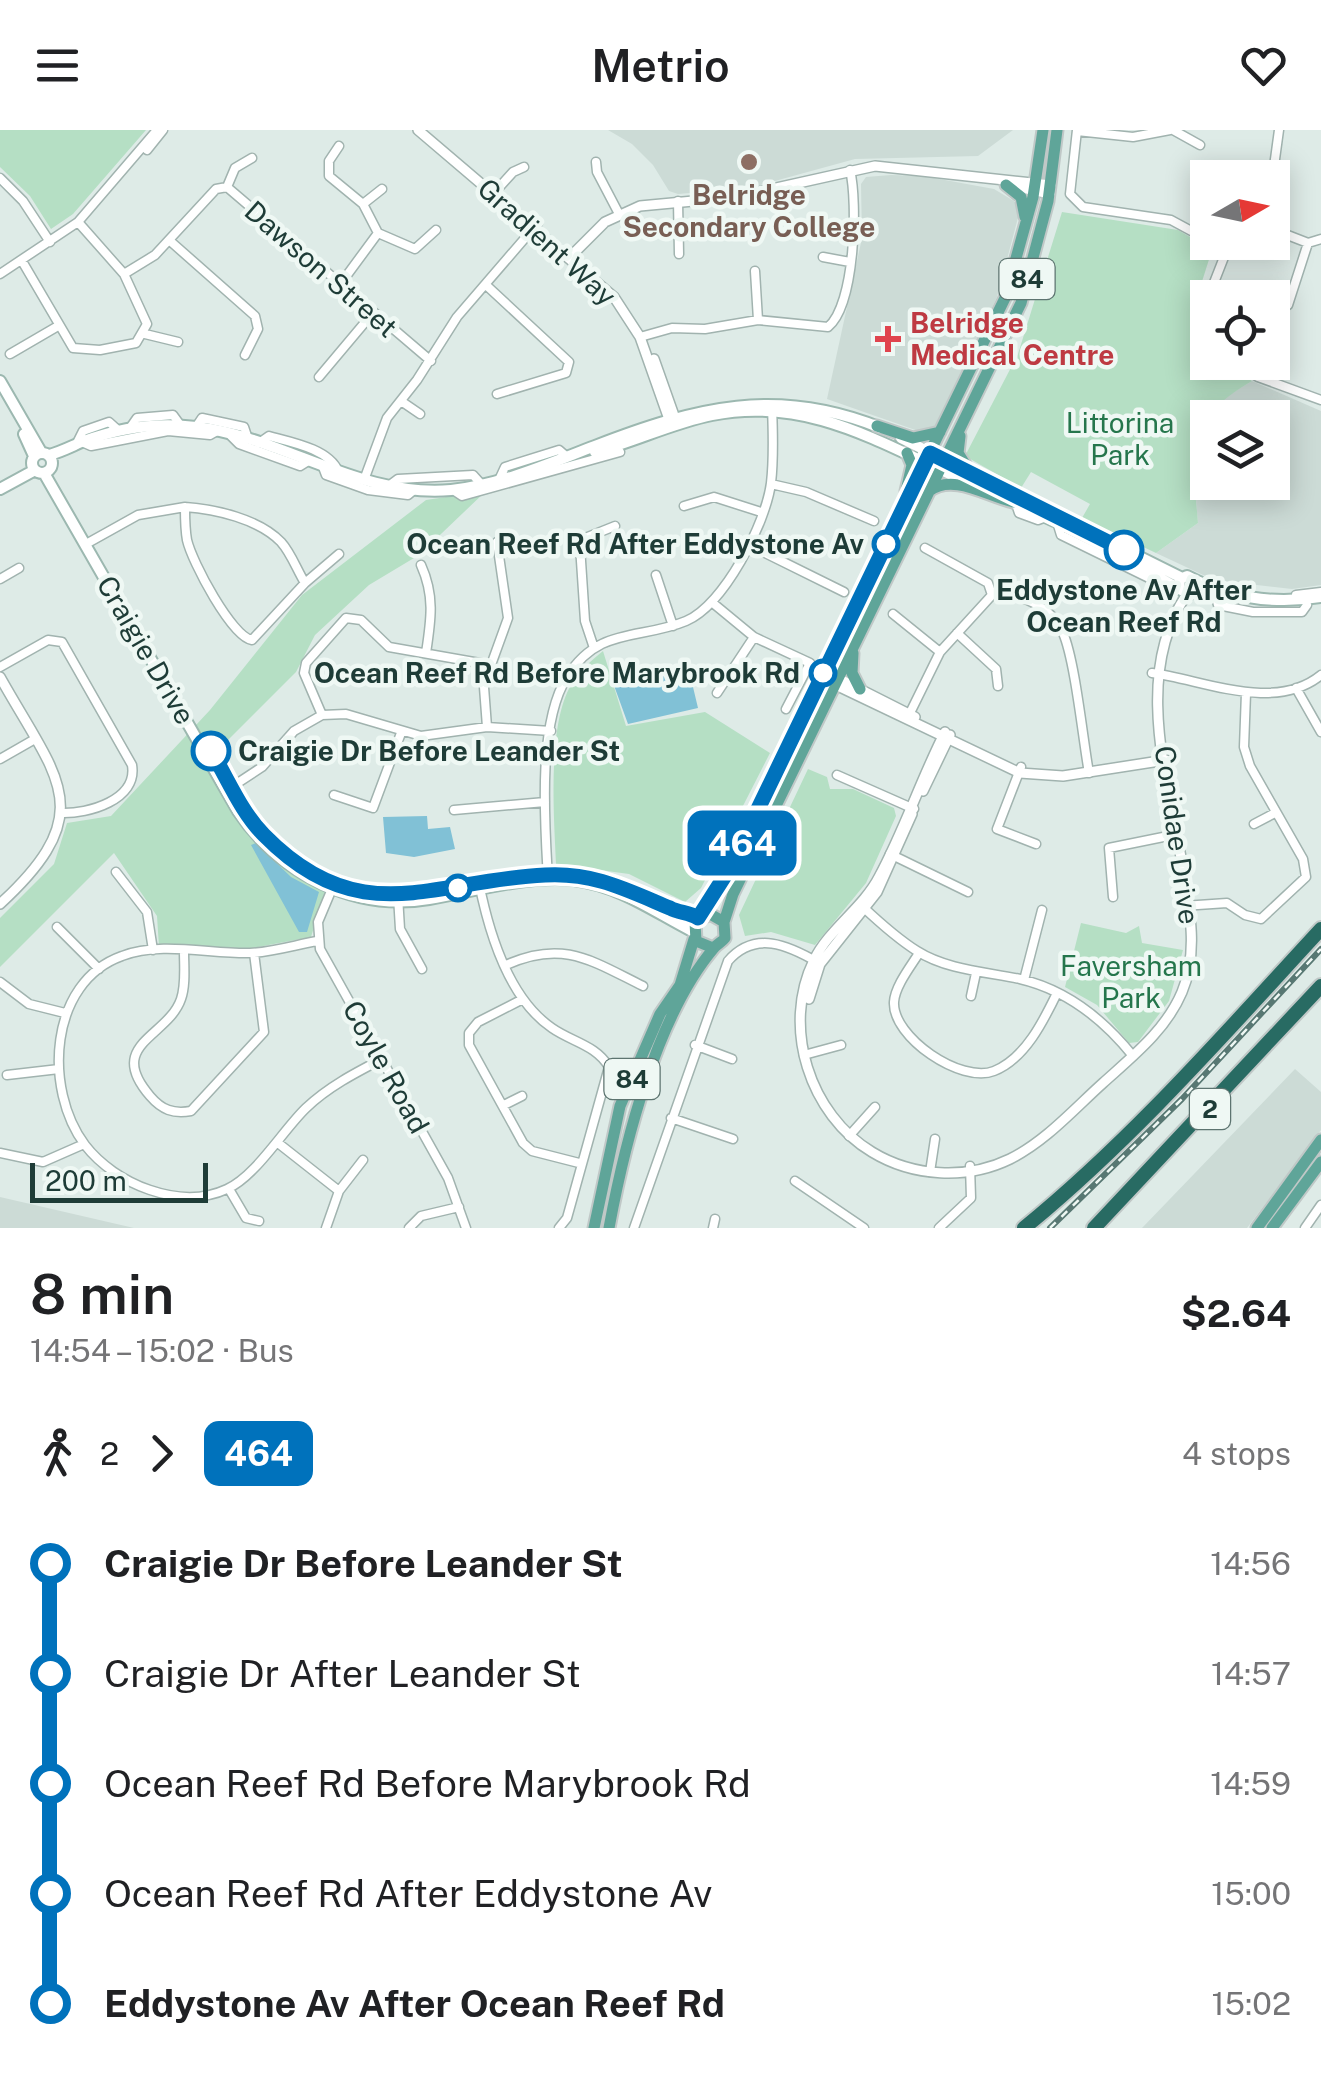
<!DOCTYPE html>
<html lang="en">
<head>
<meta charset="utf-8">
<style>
  :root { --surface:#fff; --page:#f6f6f6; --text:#202124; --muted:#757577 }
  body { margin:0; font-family:"Public Sans",sans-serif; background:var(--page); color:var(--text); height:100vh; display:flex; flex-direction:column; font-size:38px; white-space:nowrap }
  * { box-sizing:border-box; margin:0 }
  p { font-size:32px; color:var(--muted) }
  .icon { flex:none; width:55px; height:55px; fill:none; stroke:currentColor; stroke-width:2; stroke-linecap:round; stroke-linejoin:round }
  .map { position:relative; height:1098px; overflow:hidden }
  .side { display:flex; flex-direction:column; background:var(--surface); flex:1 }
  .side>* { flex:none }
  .badge { padding:0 20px; border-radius:15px; font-size:35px; line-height:65px }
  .needle { width:65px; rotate:81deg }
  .tools { position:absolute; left:1190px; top:30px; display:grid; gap:20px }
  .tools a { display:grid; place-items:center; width:100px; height:100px; border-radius:0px; background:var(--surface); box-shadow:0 5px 25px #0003; font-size:50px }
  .scale { position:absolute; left:30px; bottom:25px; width:178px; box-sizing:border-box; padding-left:10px; border:5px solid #1e3c37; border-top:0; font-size:28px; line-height:35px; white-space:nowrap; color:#1e3c37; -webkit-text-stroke:8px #eff8f4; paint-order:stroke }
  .map>.badge { position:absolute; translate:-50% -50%; box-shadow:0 0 0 5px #fff }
  .legs { display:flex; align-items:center; gap:15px; height:110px; padding:0 30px; font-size:32px }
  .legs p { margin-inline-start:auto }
  .headline { display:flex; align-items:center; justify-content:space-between; height:170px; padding:0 30px }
  h1 { font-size:55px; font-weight:600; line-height:75px }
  ul { padding:0 30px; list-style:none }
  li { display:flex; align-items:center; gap:35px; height:110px; font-size:38px }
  li i { display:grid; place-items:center; width:15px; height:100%; margin:0 12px; background:currentColor }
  li i::after { content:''; width:25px; height:25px; margin:-12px; border:8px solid; border-radius:50%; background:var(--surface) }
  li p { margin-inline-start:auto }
  li:first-child i { background:linear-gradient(#0000 50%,currentColor 0) }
  li:last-child i { background:linear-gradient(currentColor 50%,#0000 0) }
  header { display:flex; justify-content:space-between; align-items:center; height:130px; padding:0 30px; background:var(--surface); font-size:45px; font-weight:600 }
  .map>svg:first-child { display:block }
</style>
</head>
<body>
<header><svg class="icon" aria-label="menu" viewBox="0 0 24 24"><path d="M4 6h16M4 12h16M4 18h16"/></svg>Metrio<svg class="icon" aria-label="heart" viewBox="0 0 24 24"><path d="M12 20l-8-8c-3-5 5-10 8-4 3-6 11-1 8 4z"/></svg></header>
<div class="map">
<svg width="1321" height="1098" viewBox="0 0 1321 1098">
  <rect width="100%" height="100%" fill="#deebe7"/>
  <path fill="#ccdbd6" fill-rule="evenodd" d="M608 0H1013L978 26 855 29 749 58 678 64 669 61 653 35 632 14Z
    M891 45 923 46 994 59 1014 71 1019 84 997 167 936 296 921 302 827 269 862 108 861 54 866 47Z
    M1252 251 1321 281V455L1292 459 1214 450 1156 423 1198 393 1191 314 1214 274ZM1208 288H1272V352H1208Z
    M1295 939 1321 962V1000L1247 1098H1142Z
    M0 1067 134 1098H0Z"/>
  <path fill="#b5dfc4" d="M0 0H146L73 84 51 99 30 66 0 37Z
    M1062 82 1178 100 1212 120 1199 161 1208 232 1223 233 1252 251C1180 294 1192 317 1198 393L1156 423 1082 388 1090 374 1031 342 1021 358 965 326 1018 224Z
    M486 361 419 425 369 455 315 505 296 542 205 633C235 686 266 735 325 761L311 807 248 819 159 817 157 786 114 723 0 837V788L54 734 67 693 111 686 210 580 302 465 426 370Z
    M603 521 626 596 705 582 770 623 701 758 685 772 629 744 556 734C554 686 547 596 571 555 578 542 592 530 603 521Z
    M808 639 827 647 830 659H853L894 678 896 686 866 753 815 815 771 802 745 806 739 785Z
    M1081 793 1126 803 1139 796 1142 813 1183 820 1169 871 1138 912 1129 913 1097 875 1065 857Z"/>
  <path fill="#81c1d6" d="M678 534 693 557 698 578 628 594 612 550Z
    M427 686 428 699 450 697 455 719 414 727 386 723 383 687Z
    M256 713 291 747 319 762 307 802H299L251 715Z"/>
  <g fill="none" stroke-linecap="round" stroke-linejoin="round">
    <g stroke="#a1b3af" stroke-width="11">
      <path id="minor" d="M1077 0 1070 64 1083 77 1171 90 1208 110
        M1173 0 1200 15
        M1077 1 1133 7 1170 0
        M147 20 163 0
        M596 32 597 42 619 84
        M0 48 23 71 50 112
        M1272 51 1279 0
        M227 57 235 38 252 28
        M494 63 513 42 524 37
        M678 71 679 124
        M363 74 382 59
        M1272 99 1308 113 1321 109
        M378 103 415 119 436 100
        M169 110 255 186 258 199 245 225
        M823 127 850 132
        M22 131 73 218 100 220 136 213 147 194 124 144 78 92
        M755 141 758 190
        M0 144 78 92 157 0
        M124 144 155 125 216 59 227 57 431 231
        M486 155 569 232 566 243 497 264
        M339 156 378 103 363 74 329 46V31L339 16
        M1208 168 1226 122 1235 112
        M1288 175 1308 113
        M145 204 178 212
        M640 207 672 198 705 199 758 190 828 197C855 175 858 73 850 40
        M10 224 58 196
        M1234 232 1258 247 1321 270
        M319 247 372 184
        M401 271 420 284
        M196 297 202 288 244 297 248 309
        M130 298 137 288 173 285 181 296
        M231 306 239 314 300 336 308 331
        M82 312 91 316 168 301 210 305 217 301
        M259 313 269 306C291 312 329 319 338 341
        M76 315 83 301 109 292 119 301
        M323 337 326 345 368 360 408 365 414 360
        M364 350 387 288 417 250 457 187 538 93
        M499 350 505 337 559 320 567 327
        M771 354 806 362 874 391
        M390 355 398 349 473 345 482 355
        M453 360 462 366 620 322
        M1016 374 1019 383 1038 390 1046 387
        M684 376 714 367 761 382
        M1057 392 1061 405 1157 452
        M86 414 138 385 185 377C185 388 185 399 187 410 192 432 232 507 252 510L305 453C297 440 291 423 281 412 259 389 215 379 185 377
        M747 414 844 462
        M925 418 988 453 992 465
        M421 435C435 466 431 490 426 523
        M656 445 673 496
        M0 449 19 438
        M305 453 339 424
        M1296 465 1321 462
        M1216 468 1218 475 1253 482H1302L1307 475
        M714 474 754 507 810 533 786 579
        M893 484 940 522
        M1063 502 1086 496
        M957 503 996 539 998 556
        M594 518 585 491 580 416 585 408 615 396
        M491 535 508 488 497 412
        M0 537 48 510 62 512 132 635C138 670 88 684 61 683
        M1152 543C1204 550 1274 583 1321 545
        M1296 558 1321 602
        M717 563 754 507
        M322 585 304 543 306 533 346 488 361 490 389 517 491 535 484 557 487 597
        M909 585 940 522 992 465C1019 463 1051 475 1063 503 1075 530 1083 610 1089 643
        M0 629 35 609
        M1021 637 997 699 1036 714
        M837 645 914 679
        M227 660 262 637 294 601 322 585 346 584 421 606 487 597 551 601
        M334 665 373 678 401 603
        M454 680 545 672
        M1254 694 1273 684
        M890 724 968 762
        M116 742 147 782 153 820
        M548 749C545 695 537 594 567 547 598 496 641 510 686 491 724 475 766 393 771 353 774 328 773 301 772 277
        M479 753C489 803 508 868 552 898 572 912 596 915 609 937L567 1088 559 1098
        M334 754 318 792 320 819 448 1048 466 1098
        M398 766 400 799 422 839
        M1113 767 1109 718 1178 704
        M1183 776 1227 773 1245 785 1261 789 1306 747 1303 729 1250 636 1244 617 1246 563
        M863 777C879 792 898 809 917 821 947 840 987 842 1020 849 1067 860 1104 890 1133 926
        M57 797 99 839
        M317 811C295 815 272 822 250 823 210 824 160 811 122 826 49 852 43 959 85 1015 115 1054 180 1081 227 1059 256 1046 283 1000 306 978 328 957 355 943 382 929
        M184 821C184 836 186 855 181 869 168 907 105 914 150 966 162 980 173 984 191 981L264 902 254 823
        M919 823C911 836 895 856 894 872 892 907 961 954 994 941 1025 929 1044 890 1057 863
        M506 835C563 809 592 831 643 856
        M1024 850 1042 780
        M0 852 29 874 65 883
        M971 866 976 843
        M521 870 478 892 469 903V915L523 1013 532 1021 579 1033
        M695 915 732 929
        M804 925 841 915
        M7 945 59 939
        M504 975 522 966
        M671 988 733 1009
        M849 1006 875 977
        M278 1013 339 1061
        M0 1023 43 1032 84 1014
        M930 1042 935 1009
        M795 1051 864 1098
        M229 1059 246 1088 259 1091
        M326 1098 339 1061 363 1030
        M409 1098 421 1086 459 1077
        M634 1098 728 831C755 800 788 815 819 833
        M713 1098 715 1089
        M939 1098 971 1068 970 1036
        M1305 1098 1321 1075"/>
    </g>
    <g stroke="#a1b3af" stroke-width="12">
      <path id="tertiary" d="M418 0 614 167 640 207 671 295
        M1008 55 1050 64
        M571 126 605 92 640 76 736 67 875 36 1051 55
        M654 229 677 294
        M824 541 915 587
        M0 547C57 649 101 681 0 774
        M821 548 1020 643 1063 646 1166 630
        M945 602C921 649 904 701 879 747 863 778 829 799 814 830 781 897 810 985 872 1022 913 1047 967 1050 1010 1029 1046 1011 1074 979 1103 953 1133 926 1166 900 1182 862 1197 826 1191 788 1185 750 1171 660 1130 547 1187 464
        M923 661 950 605
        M809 869 820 834 877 762 912 684"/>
    </g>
    <g stroke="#9cb8b0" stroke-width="14">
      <path id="secondary" d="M0 251 41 322
        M24 304 34 326
        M901 308 1182 448
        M595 322C634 312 672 293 712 285 811 265 886 317 972 354
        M32 333a10 10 0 1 1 20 0a10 10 0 1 1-20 0Z
        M49 325C61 322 72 316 84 311 119 298 158 292 196 297 284 307 359 368 451 360 501 355 550 333 595 316 696 277 777 256 881 298
        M44 343 238 681C280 743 354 782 429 769 477 761 526 745 574 750 620 756 653 781 692 801
        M0 359 35 340
        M1006 369 1054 391
        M1113 422 1178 458
        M1195 452 1190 464 1179 459 1180 449 1187 446C1229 468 1272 475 1321 467
        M617 754 698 788"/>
    </g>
    <g stroke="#c0c8c7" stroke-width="15">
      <path id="primary" d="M1006 55 1021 67 1025 87
        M877 296 913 308 940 302
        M960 306 958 323 968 339
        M906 361 912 335 907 323
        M929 361C953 343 987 366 1013 372
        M853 523 852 543 860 559
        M705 784 1005 168 1033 67 1043 0
        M713 818 696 811 695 792 710 784 724 792
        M594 1098 620 976 660 884 680 855 694 809
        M609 1098C625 1011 657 885 714 818 717 814 722 812 725 808L724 792 733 764 1021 173 1048 71 1057 0
        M1257 1098 1321 1010
        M1272 1098 1321 1032"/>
    </g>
    <g stroke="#c0c8c7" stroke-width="18">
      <path id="motorway" d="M1024 1098C1133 1009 1226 902 1321 799
        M1094 1098 1321 856"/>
    </g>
    <use href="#minor" stroke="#fff" stroke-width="8"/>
    <use href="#tertiary" stroke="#fff" stroke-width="9"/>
    <use href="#secondary" stroke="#fff" stroke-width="10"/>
    <use href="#primary" stroke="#5fa599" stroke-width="11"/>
    <use href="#motorway" stroke="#286b63" stroke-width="14"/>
    <g stroke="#587873" stroke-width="6">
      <path id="rail" d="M1050 1098 1182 969 1321 819"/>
    </g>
    <use href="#rail" stroke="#eff8f4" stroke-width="2.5" stroke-dasharray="8" stroke-linecap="butt"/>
  </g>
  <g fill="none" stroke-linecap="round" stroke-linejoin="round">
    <g stroke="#fff" stroke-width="22">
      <path id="line-1" d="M211 621C228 649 241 682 264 705 360 803 433 750 545 745 593 742 627 760 670 778 679 783 689 782 698 788L728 741 930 323 1124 420"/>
    </g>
    <use href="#line-1" stroke="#0072bc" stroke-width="15"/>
  </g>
  <circle fill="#8d6e63" stroke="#eff8f4" stroke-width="4" cx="749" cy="32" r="10"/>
  <path fill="#e0444e" stroke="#eff8f4" stroke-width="4" d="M883 194h10v10h10v10h-10v10h-10v-10h-10v-10h10z"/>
  <g fill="#fff" stroke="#0072bc" stroke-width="5">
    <circle cx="886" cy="414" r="12"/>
    <circle cx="1124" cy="420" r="18"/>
    <circle cx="823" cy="543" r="12"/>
    <circle cx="211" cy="621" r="18"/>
    <circle cx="458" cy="758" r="12"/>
  </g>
  <g text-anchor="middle" stroke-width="9" stroke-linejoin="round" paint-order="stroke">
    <g fill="#eff8f4" stroke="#5d7470" stroke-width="2.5">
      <rect x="999.5" y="129" width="55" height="40" rx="8"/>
      <rect x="604.5" y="929" width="55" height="40" rx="8"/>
      <rect x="1190" y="959" width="40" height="40" rx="8"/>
    </g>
    <g font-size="25" font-weight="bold" fill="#1e3c37">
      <text x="1027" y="158">84</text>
      <text x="632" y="958">84</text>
      <text x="1210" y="988">2</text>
    </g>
    <g font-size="28" font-weight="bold" fill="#785e54" stroke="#eff8f4">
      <text x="749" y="75">Belridge<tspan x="749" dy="32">Secondary College</tspan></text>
    </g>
    <g font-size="28" fill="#1e3c37" stroke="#eff8f4">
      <text transform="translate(547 112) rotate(42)" y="10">Gradient Way</text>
      <text transform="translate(321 139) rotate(41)" y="10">Dawson Street</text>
      <text transform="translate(146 520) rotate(60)" y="10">Craigie Drive</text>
      <text transform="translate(1177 705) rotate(82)" y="10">Conidae Drive</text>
      <text transform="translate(386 937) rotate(61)" y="10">Coyle Road</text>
    </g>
    <g font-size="28" font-weight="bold" fill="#be3a42" stroke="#eff8f4" text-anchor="start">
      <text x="910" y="203">Belridge<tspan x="910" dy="32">Medical Centre</tspan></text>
    </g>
    <g font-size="28" fill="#25764c" stroke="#eff8f4">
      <text x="1120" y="303">Littorina<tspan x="1120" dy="32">Park</tspan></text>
      <text x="1131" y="846">Faversham<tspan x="1131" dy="32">Park</tspan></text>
    </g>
    <g font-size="28" font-weight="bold" fill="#1e3c37" stroke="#eff8f4" text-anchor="end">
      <text x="864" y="424">Ocean Reef Rd After Eddystone Av</text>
      <text x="1124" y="470" text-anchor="middle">Eddystone Av After<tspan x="1124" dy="32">Ocean Reef Rd</tspan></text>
      <text x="800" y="553">Ocean Reef Rd Before Marybrook Rd</text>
      <text x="238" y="631" text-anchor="start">Craigie Dr Before Leander St</text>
    </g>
  </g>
</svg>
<div class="tools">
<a><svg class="needle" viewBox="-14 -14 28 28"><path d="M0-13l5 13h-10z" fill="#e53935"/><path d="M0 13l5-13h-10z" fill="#757577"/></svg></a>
<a><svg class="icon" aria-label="locate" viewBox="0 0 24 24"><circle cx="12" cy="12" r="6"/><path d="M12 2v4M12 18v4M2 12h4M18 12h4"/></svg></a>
<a><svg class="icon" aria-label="layers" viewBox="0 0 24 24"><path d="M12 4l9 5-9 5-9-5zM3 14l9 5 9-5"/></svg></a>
</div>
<div class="scale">200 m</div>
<b class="badge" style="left:742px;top:713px;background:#0072bc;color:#fff">464</b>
</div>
<section class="side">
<div class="headline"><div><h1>8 min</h1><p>14:54 – 15:02 · Bus</p></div><b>$2.64</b></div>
<div class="legs"><svg class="icon" aria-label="walk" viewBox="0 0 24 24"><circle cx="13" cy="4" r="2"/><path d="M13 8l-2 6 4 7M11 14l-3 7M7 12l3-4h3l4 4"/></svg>2<svg class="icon" aria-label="forward" viewBox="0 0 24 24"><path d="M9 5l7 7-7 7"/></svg><b class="badge" style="background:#0072bc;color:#fff">464</b><p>4 stops</p></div>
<ul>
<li><i style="color:#0072bc"></i><b>Craigie Dr Before Leander St</b><p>14:56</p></li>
<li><i style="color:#0072bc"></i><span>Craigie Dr After Leander St</span><p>14:57</p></li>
<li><i style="color:#0072bc"></i><span>Ocean Reef Rd Before Marybrook Rd</span><p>14:59</p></li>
<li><i style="color:#0072bc"></i><span>Ocean Reef Rd After Eddystone Av</span><p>15:00</p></li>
<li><i style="color:#0072bc"></i><b>Eddystone Av After Ocean Reef Rd</b><p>15:02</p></li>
</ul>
</section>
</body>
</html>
